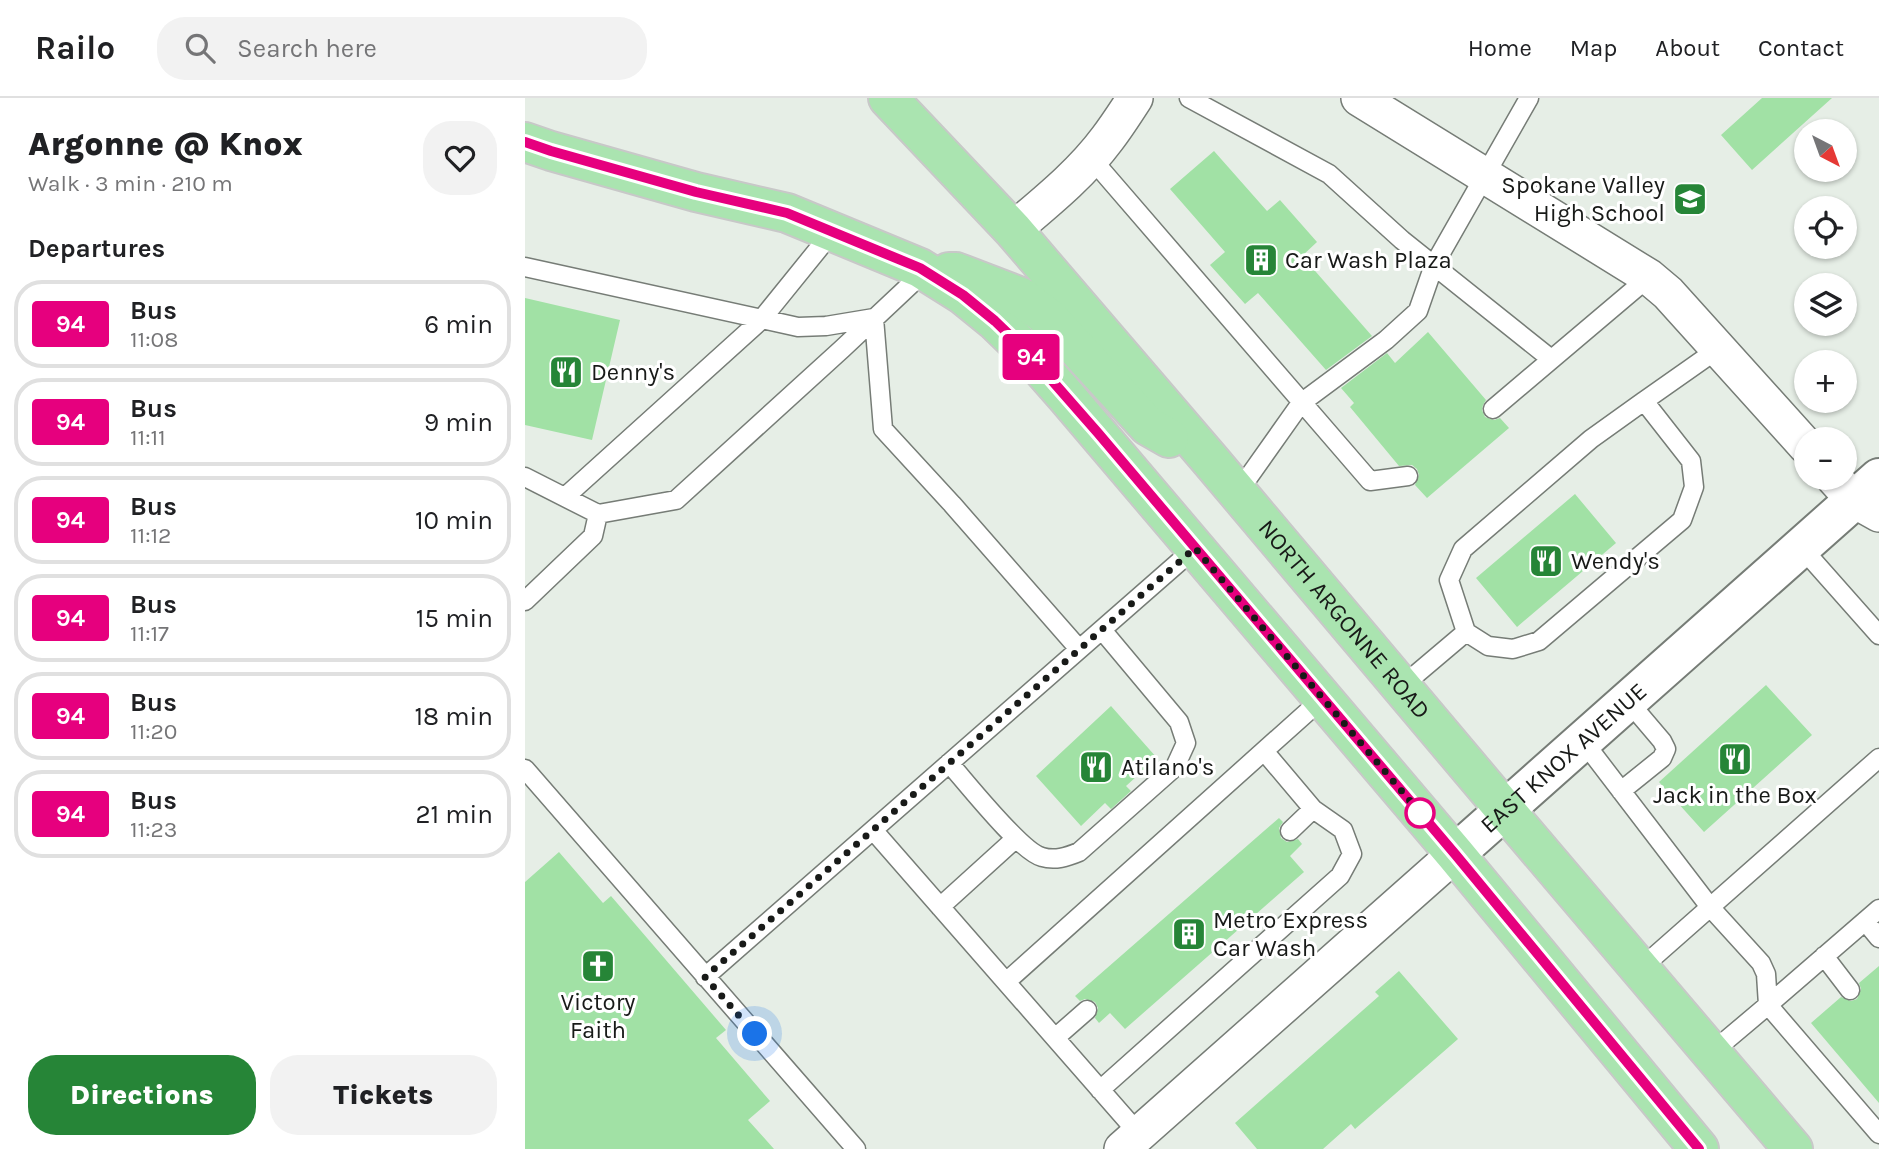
<!DOCTYPE html>
<html lang="en">
<head>
<meta charset="utf-8">
<style>
  :root { --surface:#fff; --page:#f2f2f2; --text:#202124; --muted:#757577; --line:#e0e0e0; --accent:#268537 }
  body { margin:0; font-family:Karla,sans-serif; background:var(--page); color:var(--text); height:100vh; display:flex; flex-direction:column; font-size:26px; white-space:nowrap }
  * { box-sizing:border-box; margin:0 }
  p { font-size:23px; color:var(--muted) }
  .icon { flex:none; width:38px; height:38px; fill:none; stroke:currentColor; stroke-width:2; stroke-linecap:round; stroke-linejoin:round }
  .map { position:relative; flex:1; overflow:hidden }
  .drawer { display:flex; flex-direction:column; background:var(--surface); width:525px }
  .drawer>* { flex:none }
  .badge { padding:0 14px; border-radius:5px; font-size:24px; line-height:46px }
  .needle { width:46px; rotate:139deg }
  .fabs { position:absolute; left:1269px; top:21px; display:grid; gap:14px }
  .fabs a { display:grid; place-items:center; width:63px; height:63px; border-radius:50%; background:var(--surface); box-shadow:0 2px 5px #0004; font-size:35px }
  .you { position:absolute; width:35px; height:35px; margin:-18px; border:5px solid #fff; border-radius:50%; background:#1a73e8; box-shadow:0 0 0 10px #1a73e833 }
  .map>.badge { position:absolute; translate:-50% -50%; box-shadow:0 0 0 4px #fff }
  h2 { padding:0 28px; font-size:26px; line-height:63px }
  .round { display:grid; place-items:center; flex:none; width:74px; height:74px; border-radius:28px; background:var(--page) }
  .headline { display:flex; align-items:center; justify-content:space-between; height:119px; padding:0 28px }
  h1 { font-size:33px; font-weight:800; line-height:52px }
  .button { display:flex; gap:14px; margin-top:auto; padding:14px 28px }
  .button a { flex:1; height:80px; border-radius:28px; background:var(--accent); color:#fff; font-size:28px; font-weight:800; line-height:80px; text-align:center }
  .button a+a { background:var(--page); color:var(--text) }
  ul { padding:0; list-style:none }
  li { display:flex; align-items:center; gap:21px; height:88px; margin:0 14px 10px; padding:0 14px; border:4px solid var(--line); border-radius:28px }
  li div { flex:1 }
  li b { display:block; font-size:26px }
  li em { font-style:normal }
  li .badge { min-width:77px; font-weight:700; text-align:center }
  header { display:flex; align-items:center; gap:42px; box-sizing:border-box; height:98px; padding:0 35px; background:var(--surface); border-bottom:2px solid var(--line) }
  header strong { font-size:33px }
  nav { display:flex; gap:38px; margin-inline-start:auto; font-size:24px }
  .search { width:490px; height:63px; background:var(--page); display:flex; align-items:center; gap:18px; box-sizing:border-box; padding:0 24px; border-radius:28px; color:var(--muted); font-size:26px }
  main { display:flex; flex:1; min-height:0 }
  .map>svg:first-child { display:block }
</style>
</head>
<body>
<header>
<strong>Railo</strong>
<div class="search"><svg class="icon" aria-label="search" viewBox="0 0 24 24"><circle cx="10" cy="10" r="6"/><path d="M15 15l6 6"/></svg>Search here</div>
<nav><a>Home</a><a>Map</a><a>About</a><a>Contact</a></nav>
</header>
<main>
<section class="drawer">
<div class="headline"><div><h1>Argonne @ Knox</h1><p>Walk · 3 min · 210 m</p></div><a class="round"><svg class="icon" aria-label="heart" viewBox="0 0 24 24"><path d="M12 20l-8-8c-3-5 5-10 8-4 3-6 11-1 8 4z"/></svg></a></div>
<h2>Departures</h2>
<ul>
<li><span class="badge" style="background:#e6007e;color:#fff">94</span><div><b>Bus</b><p>11:08</p></div><em>6 min</em></li>
<li><span class="badge" style="background:#e6007e;color:#fff">94</span><div><b>Bus</b><p>11:11</p></div><em>9 min</em></li>
<li><span class="badge" style="background:#e6007e;color:#fff">94</span><div><b>Bus</b><p>11:12</p></div><em>10 min</em></li>
<li><span class="badge" style="background:#e6007e;color:#fff">94</span><div><b>Bus</b><p>11:17</p></div><em>15 min</em></li>
<li><span class="badge" style="background:#e6007e;color:#fff">94</span><div><b>Bus</b><p>11:20</p></div><em>18 min</em></li>
<li><span class="badge" style="background:#e6007e;color:#fff">94</span><div><b>Bus</b><p>11:23</p></div><em>21 min</em></li>
</ul>
<div class="button"><a>Directions</a><a>Tickets</a></div>
</section>
<div class="map">
<svg width="1354" height="1051" viewBox="0 0 1354 1051">
  <rect width="100%" height="100%" fill="#e6eee6"/>
  <path fill="#a1e1a5" d="M1237 0H1307L1227 72 1196 37Z
    M689 53 742 113 755 102 792 144 777 158 847 238 801 272 733 195 720 206 685 167 700 154 645 91Z
    M0 200 95 222 67 342 0 327Z
    M903 234 961 302 958 307 957 312 960 319 969 322 975 320 984 330 902 400 890 387 894 377 892 371 887 367 874 368 825 309 829 305 816 290 862 255 870 265Z
    M1050 396 1091 445 992 529 951 480Z
    M1241 587 1287 637 1179 734 1134 684Z
    M586 608 632 660 601 688 606 693 586 711 580 705 556 728 511 678Z
    M754 720 758 724 754 730 756 740 762 744 773 741 777 746 765 758 779 774 600 931 585 915 574 925 570 920 573 910 570 904 560 901 555 903 550 898Z
    M34 754 78 805 86 798 201 932 191 940 245 1003 223 1022 249 1051H0V784Z
    M1354 868V1005L1286 925 1316 899 1326 903 1332 901 1336 891 1334 885Z
    M874 873 933 941 830 1031 826 1026 798 1051H732L710 1025 854 898 850 894Z"/>
  <g fill="none" stroke-linecap="round" stroke-linejoin="round">
    <g stroke="#767c76" stroke-width="21">
      <path id="service" d="M664 0 804 76 877 142 1026 261
        M566 60 845 383 883 378
        M0 169 273 229 301 228 349 220 358 331 427 406 554 551
        M1119 303 1166 363 1169 389 1157 422 1014 543 988 551 963 548 941 534 924 482 938 451 1066 341Z
        M1119 303 1193 251
        M968 311 1124 179
        M0 379 73 416 151 402 317 251 400 173
        M713 394 776 305 861 242 893 213 909 167 1004 0
        M40 399 236 222 308 133
        M1276 449 1354 537
        M0 503 68 438 73 416
        M876 589 941 534
        M1058 643 1185 809 1236 865 1241 876 1243 907
        M739 653 788 711 765 733
        M424 665C441 684 496 754 517 759 530 763 542 759 554 754L650 669 661 645 654 624 577 532
        M0 671 331 1051
        M1096 693 1137 660 1141 651 1137 643 1103 603
        M348 732 614 1036
        M415 809 490 741
        M1340 823 1354 840
        M1299 858 1325 892
        M1115 871 1354 660
        M180 879 670 450
        M481 884 798 600
        M1243 907 1354 811
        M530 940 562 912
        M1186 955 1243 907 1354 1036
        M575 992 815 778 827 756 818 732 788 711"/>
    </g>
    <g stroke="#767c76" stroke-width="38">
      <path id="minor" d="M834 0 1124 179 1143 195 1281 348
        M488 132C521 104 556 76 582 41 592 28 601 14 610 0
        M1309 380 1329 402 1354 416
        M597 1051 930 756"/>
    </g>
    <g stroke="#767c76" stroke-width="42">
      <g id="tertiary">
        <path id="s1" d="M930 756 1354 380"/>
      </g>
    </g>
    <g stroke="#c8c8c8" stroke-width="42">
      <g id="primary">
        <path id="s2" d="M363 0 488 132 686 363 980 712 1268 1051"/>
        <path d="M0 44 26 53 171 94 262 115 395 170 438 197 470 223 502 254 540 297 930 756 1174 1051"/>
        <path d="M424 174H431L496 199 525 221 623 328 644 340"/>
      </g>
    </g>
    <use href="#service" stroke="#fff" stroke-width="18"/>
    <use href="#minor" stroke="#fff" stroke-width="35"/>
    <use href="#tertiary" stroke="#fff" stroke-width="38"/>
    <use href="#primary" stroke="#aae4b0" stroke-width="38"/>
  </g>
  <g fill="none" stroke-linecap="round" stroke-linejoin="round">
    <g stroke="#fff" stroke-width="16">
      <path id="line" d="M0 44 26 53 171 94 262 115 395 170 438 197 470 223 502 254 573 335 930 756 1174 1051"/>
    </g>
    <use href="#line" stroke="#e6007e" stroke-width="10"/>
    <path stroke="#181a18" stroke-width="7" stroke-dasharray="0 12.6" d="M230 936 180 879 670 450 897 717 895 715"/>
  </g>
  <defs>
    <g id="school-square" transform="scale(1.75)"><rect x="-9" y="-9" width="18" height="18" rx="4" fill="#268537" stroke="#fff"/><path d="M0-5L7-2L0 1L-7-2ZM-4 1L0 2.5L4 1V4Q0 6-4 4Z" fill="#fff"/></g>
    <g id="building-square" transform="scale(1.75)"><rect x="-9" y="-9" width="18" height="18" rx="4" fill="#268537" stroke="#fff"/><path d="M-4-6H4V6H1V3H-1V6H-4ZM-2.5-4.3h1.7v1.8h-1.7ZM.8-4.3h1.7v1.8H.8ZM-2.5-1h1.7V.8h-1.7ZM.8-1h1.7V.8H.8Z" fill="#fff"/></g>
    <g id="restaurant-square" transform="scale(1.75)"><rect x="-9" y="-9" width="18" height="18" rx="4" fill="#268537" stroke="#fff"/><path d="M-5-6h1v4h1v-4h1v4h1v-4h1v5L-1.5 .5V6h-2V.5L-5-1ZM5-6V6H3V1.5H1.5Q1.5-4 5-6Z" fill="#fff"/></g>
    <g id="church-square" transform="scale(1.75)"><rect x="-9" y="-9" width="18" height="18" rx="4" fill="#268537" stroke="#fff"/><path d="M-1.2-6h2.4v3.5h3.3v2.4h-3.3V6h-2.4V-.1h-3.3v-2.4h3.3Z" fill="#fff"/></g>
  </defs>
  <g fill-rule="evenodd">
    <use href="#school-square" x="1165" y="101"/>
    <use href="#building-square" x="736" y="162"/>
    <use href="#restaurant-square" x="41" y="274"/>
    <use href="#restaurant-square" x="1021" y="463"/>
    <use href="#restaurant-square" x="1210" y="661"/>
    <use href="#restaurant-square" x="571" y="669"/>
    <use href="#building-square" x="664" y="836"/>
    <use href="#church-square" x="73" y="868"/>
  </g>
  <circle fill="#fff" stroke="#e6007e" stroke-width="3.5" cx="895" cy="715" r="14"/>
  <g text-anchor="middle" stroke-width="6" stroke-linejoin="round" paint-order="stroke">
    <g font-size="24" fill="#181a18" stroke="#fff" text-anchor="start">
      <text x="1140" y="95" text-anchor="end">Spokane Valley<tspan x="1140" dy="28">High School</tspan></text>
      <text x="760" y="170">Car Wash Plaza</text>
      <text x="66" y="282">Denny's</text>
      <text x="1046" y="471">Wendy's</text>
      <text x="596" y="677">Atilano's</text>
      <text x="1210" y="705" text-anchor="middle">Jack in the Box</text>
      <text x="688" y="830">Metro Express<tspan x="688" dy="28">Car Wash</tspan></text>
      <text x="73" y="912" text-anchor="middle">Victory<tspan x="73" dy="28">Faith</tspan></text>
    </g>
    <g font-size="24" fill="#181a18" stroke="#fff">
      <text dy="8" stroke="none"><textPath href="#s2" startOffset="693">NORTH ARGONNE ROAD</textPath></text>
      <text dy="8" stroke="none"><textPath href="#s1" startOffset="145">EAST KNOX AVENUE</textPath></text>
    </g>
  </g>
</svg>
<div class="fabs">
<a><svg class="needle" viewBox="-14 -14 28 28"><path d="M0-13l5 13h-10z" fill="#e53935"/><path d="M0 13l5-13h-10z" fill="#757577"/></svg></a>
<a><svg class="icon" aria-label="locate" viewBox="0 0 24 24"><circle cx="12" cy="12" r="6"/><path d="M12 2v4M12 18v4M2 12h4M18 12h4"/></svg></a>
<a><svg class="icon" aria-label="layers" viewBox="0 0 24 24"><path d="M12 4l9 5-9 5-9-5zM3 14l9 5 9-5"/></svg></a>
<a>+</a>
<a>−</a>
</div>
<div class="you" style="left:230px;top:936px"></div>
<b class="badge" style="left:506px;top:259px;background:#e6007e;color:#fff">94</b>
</div>
</main>
</body>
</html>
